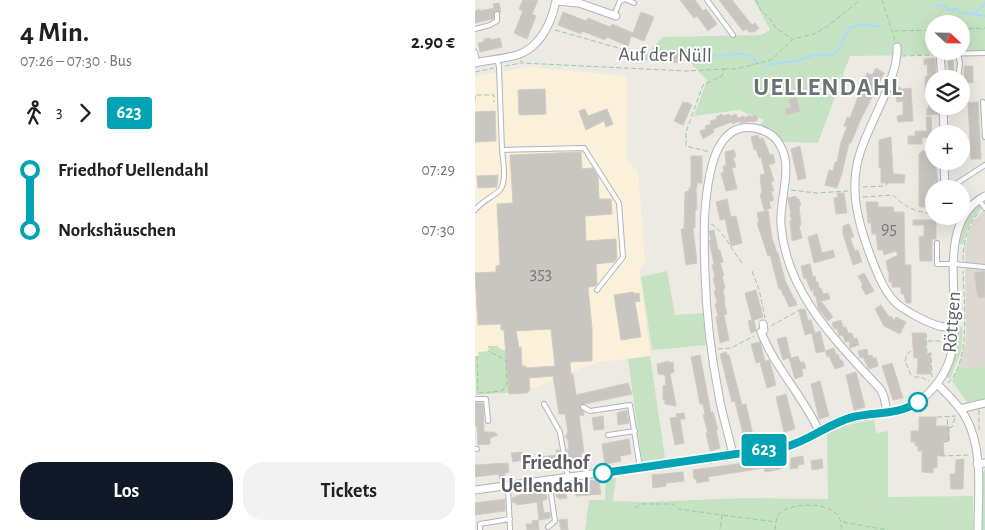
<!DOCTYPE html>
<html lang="de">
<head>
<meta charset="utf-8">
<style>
  :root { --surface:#fff; --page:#f2f2f2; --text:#202124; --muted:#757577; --accent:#111827 }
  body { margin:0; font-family:"Alegreya Sans",sans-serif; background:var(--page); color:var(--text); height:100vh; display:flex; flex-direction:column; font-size:19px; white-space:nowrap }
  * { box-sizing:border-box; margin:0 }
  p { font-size:16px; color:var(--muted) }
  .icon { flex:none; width:28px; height:28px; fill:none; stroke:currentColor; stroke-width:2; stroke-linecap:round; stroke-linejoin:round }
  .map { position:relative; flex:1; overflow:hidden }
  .panel { display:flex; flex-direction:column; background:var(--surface); width:475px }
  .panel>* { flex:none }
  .badge { padding:0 10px; border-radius:4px; font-size:18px; line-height:32px }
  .needle { width:32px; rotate:112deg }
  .fabs { position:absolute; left:450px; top:15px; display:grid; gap:10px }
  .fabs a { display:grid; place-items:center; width:45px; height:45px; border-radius:50%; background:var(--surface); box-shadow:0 5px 20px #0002; font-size:25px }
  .map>.badge { position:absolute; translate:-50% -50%; box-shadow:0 0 0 2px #fff }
  .legs { display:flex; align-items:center; gap:8px; height:55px; padding:0 20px; font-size:16px }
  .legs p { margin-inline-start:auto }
  .head { display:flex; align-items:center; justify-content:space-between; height:85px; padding:0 20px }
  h1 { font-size:28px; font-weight:700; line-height:38px }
  .cta { display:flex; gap:10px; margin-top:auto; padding:10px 20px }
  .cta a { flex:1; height:58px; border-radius:20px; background:var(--accent); color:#fff; font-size:20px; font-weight:700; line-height:58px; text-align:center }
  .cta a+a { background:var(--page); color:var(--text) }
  ul { padding:0 20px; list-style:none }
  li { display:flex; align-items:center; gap:18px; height:60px; font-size:19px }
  li i { display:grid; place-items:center; width:8px; height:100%; margin:0 6px; background:currentColor }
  li i::after { content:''; width:12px; height:12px; margin:-6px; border:4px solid; border-radius:50%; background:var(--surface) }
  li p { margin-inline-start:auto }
  li:first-child i { background:linear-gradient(#0000 50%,currentColor 0) }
  li:last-child i { background:linear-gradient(currentColor 50%,#0000 0) }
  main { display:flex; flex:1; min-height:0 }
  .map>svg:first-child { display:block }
</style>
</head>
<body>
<main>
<section class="panel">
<div class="head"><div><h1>4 Min.</h1><p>07:26 – 07:30 · Bus</p></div><b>2.90 €</b></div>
<div class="legs"><svg class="icon" aria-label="walk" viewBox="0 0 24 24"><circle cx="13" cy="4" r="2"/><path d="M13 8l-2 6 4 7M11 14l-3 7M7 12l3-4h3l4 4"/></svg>3<svg class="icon" aria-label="forward" viewBox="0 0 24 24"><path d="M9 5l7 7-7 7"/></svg><b class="badge" style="background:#00a3b4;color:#fff">623</b></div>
<ul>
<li><i style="color:#00a3b4"></i><b>Friedhof Uellendahl</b><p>07:29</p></li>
<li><i style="color:#00a3b4"></i><b>Norkshäuschen</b><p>07:30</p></li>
</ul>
<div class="cta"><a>Los</a><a>Tickets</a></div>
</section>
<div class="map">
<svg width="510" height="530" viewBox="0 0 510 530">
  <rect width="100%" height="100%" fill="#edeae4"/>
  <path fill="#fbf1db" d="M52 67 152 76 151 160 163 171 170 263 164 270 175 356 125 362 109 367 55 390 52 393 0 396V77Z"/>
  <path fill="#ddd9d2" d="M510 209V367L483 368 490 343 491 331 490 247 493 233 499 221Z"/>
  <path fill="#c5e3c2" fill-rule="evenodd" d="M279 0H510V54L375 56 343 143 308 142 295 129 285 125 289 120 264 110 219 116 232 80C203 50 208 49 166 59L188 37 286 35 295 30ZM459 24H486V51H459Z
    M503 205 507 208C496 218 491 230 488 244H483L493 217Z
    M192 271 200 315 228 313 231 345 177 350 166 277Z
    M484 327H488L486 352 475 379 471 377C479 360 484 345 484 327Z
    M13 346H22L27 350H31L34 393 1 395 0 356H4L3 352 14 351Z
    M175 356 190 458 167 462 153 359Z
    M510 367V401L492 402 477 381 483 368Z
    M399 420 401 433 413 431V497L498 496V530H110L114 500H130L131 480 141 478 138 501 172 502 267 498 353 499 352 434 372 425Z
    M510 469V530H507L506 476Z"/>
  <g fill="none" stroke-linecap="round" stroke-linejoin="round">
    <path stroke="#a9dcf8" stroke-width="2" d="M461 6 468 5 474 10 481 9 485 12 510 16
      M499 14 510 4
      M248 56C256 54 269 51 277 57 279 59 281 61 283 63
      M166 62 187 51H192L213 55 243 56
      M292 65 325 60 339 55H359L363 50 375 27 385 25 405 26"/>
  </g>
  <path fill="#c9c5c0" stroke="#d1cbc3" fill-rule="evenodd" d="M48 0H63L57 14 61 16 52 39 39 33 48 11 44 9Z
    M205 0H220L228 11 231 9 242 24 233 31 222 16 219 18Z
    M244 0H257L277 25 280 23 284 28 279 32H274L272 29 268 31Z
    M24 3 26 12 20 11 18 19 0 23V11L5 9V11L19 8 18 4Z
    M88 12 111 21 113 18 135 27 137 24 158 33 166 12 179 17 169 41 156 36 153 46 132 37 130 40 107 31 106 34 83 25Z
    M15 38 16 40 25 38 27 47 5 52 3 43 9 42V39Z
    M196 52 204 54 202 63 193 61Z
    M460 58 461 79H459V106H463V114L454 115H452V108H454L453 93H450V79L451 76H453L452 64 449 65V59Z
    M478 60 479 79H474L473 61Z
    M489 66H498V83L489 82Z
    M401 68 409 73 385 121 376 143H374L367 173 362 188 350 185 354 170 358 171 360 162H362L366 142 372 127 369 126 372 117 375 118 392 73 397 75Z
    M422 86 427 89 436 88 438 121 423 122 422 116 428 115V101L422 102 420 92Z
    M70 89 71 114 44 115 43 90Z
    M321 97 325 111 311 115 310 109 316 108 314 100Z
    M208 102 211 103 212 102 217 105 208 125 199 121Z
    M503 102 506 159H496L493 103Z
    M110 109 113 116 132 109 138 124 131 127 129 121 111 130 104 111Z
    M20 111 21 141 0 142V112Z
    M247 114 248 116 254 114 255 116 261 114 264 121 258 124 257 122 238 129 239 132 228 139 225 131 231 129 230 126 236 124 235 121 242 119 241 117Z
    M275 115V117L281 115 283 120 278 122 277 121 265 123 263 118 269 116 270 120 269 118Z
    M451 117H456L457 137 447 138V144H433V136H440V131H452Z
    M283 135 284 139 288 138 295 155 298 154 300 163 294 165 299 181 296 182 299 191H296L299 200 294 202 296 208 289 210 285 194H287L285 175 290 174 286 157 284 158 281 149 279 150 276 137Z
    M416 137 418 174 430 175 429 183H406V168H404V140Z
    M325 146 331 178 323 180 316 149Z
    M259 150 261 157H258L261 167 257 168 262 189 251 191 246 173H249L248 166H251L250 152Z
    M447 151H459V161H464L461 168 463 182 460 185 461 189H459V207H446L444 206V154Z
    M106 152 107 169 118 168 123 177 124 199H136L137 214 110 216 111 241 141 239 142 258 139 262 121 264 122 284 120 286 113 287 117 328V361L95 362 96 375 98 374 101 395 153 383 157 394 105 405V408L109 412V415L104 416 109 452 106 453 107 462 97 464 96 457H93L92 449H94L93 440 90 437 93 432 90 414H84L78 376 54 378 55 390 52 393 34 394 29 330H26V324L3 325 0 273 21 272V266L25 265 22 204 38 203 35 155ZM76 329 80 366 51 368V366H47L46 347 44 348 41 331Z
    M216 156H227V183H222V187H221L222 210H220V228H218L222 263 211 265 206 229H209L210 192 214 191V188L216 187Z
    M23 175 22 187 3 188 2 176Z
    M362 193H369L372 213 361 214 359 198 363 197Z
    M321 196 322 199H324L326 205 324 206 326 225 324 226 327 238 317 241 315 221H317L315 215 316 214 313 199V198Z
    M252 199 256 217 261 216 267 243 256 246 250 219 245 220 241 202Z
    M391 202H403V207H418L419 212H429L430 265H436V303H431L429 294H426V287H417V282H414V271H413L411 261 423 255 421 251 409 255 408 250H403L401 234H397L396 223H393Z
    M293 210 297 238 302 253H303L310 280 319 299H320L322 305 314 307 309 295H308L306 289H304L295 255 293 256 282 223 284 222 282 213Z
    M438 220H461V239H457V261H445L444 237 449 236V225H438Z
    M374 224 379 237 375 238 380 251 383 250 387 262 378 265 368 234V226Z
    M239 230 243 250H245L248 262 245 263 249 275 247 276 250 288 248 289 250 301 249 302 252 314 249 315 254 340 245 343 241 317 243 316 240 304 242 303 239 291 241 290 238 278 240 277 237 265 239 264 234 241 236 240 234 231Z
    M342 234 347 253 358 250 360 257 339 263 333 237Z
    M335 264 338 277 340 276 341 282H343L344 288H346L348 294 353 293 355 299 346 301 358 317 353 321 343 308 341 296H339L338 290 336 291 331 278 329 279 326 266Z
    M510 271V297L503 298 499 273Z
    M389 273 399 291 391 295 386 286 388 285 383 276Z
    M281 290 288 317 279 320 281 330V331L276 333 273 321 277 320 270 293Z
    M159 292V294L164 293 165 301 160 302 166 337 146 340 139 295Z
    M406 305 414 317 416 316 419 321 421 317 431 322 425 334 409 326 400 309Z
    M330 309 333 320H336L340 333 345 331 350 351 341 353 337 333 330 335 324 311Z
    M366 320 368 327H371L373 333H377L379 339 382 338 384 345 375 348 374 341 370 342 368 335 364 336 362 329H359L357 323Z
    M437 333H450L451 354H455L456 374H442L443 358H439Z
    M311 337 316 358 323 356 325 362H329L331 368 327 369 328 376 320 379 314 358 308 360 302 339Z
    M285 342 290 361 288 362 294 360 295 362 301 385 292 388 285 362 281 363 276 344Z
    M359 348 361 355 363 354 365 360H367L369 366 360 369 354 356 352 357 350 351Z
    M392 349 393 356 397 355 398 358H401L403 366 394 369 388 357 385 358 383 351Z
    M251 352 252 355H254L267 405 271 404 279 440 270 442 260 401 257 402 245 354Z
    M225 355 236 413 238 412 243 430H241L245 448 235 451 231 433H233L228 415 230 414 228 404H225L216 357Z
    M194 361V363L198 362 199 372 195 374 201 406 190 404V400H188V386L191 385 190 375 183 374 182 364Z
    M417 363 428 398 418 400 407 366Z
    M381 372 390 407 379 410 371 375Z
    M345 381 354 416 344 419 336 384Z
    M311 394 320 429 309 432 301 397Z
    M0 403H8L9 432H19L23 435 15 438V444L3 445 2 426H0Z
    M152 410 154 423 143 425 142 413Z
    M209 413 210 419H205L209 443 200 445 195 418 202 417 201 414Z
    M128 416 129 429 119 430 117 418Z
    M444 417H461V426H474V441H468L469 455 462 456V468H458V473L447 472V451H443V446H440V442H436V431H444Z
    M154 439 156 454 145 456 146 461 130 464 127 444Z
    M81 450H84L87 465 76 466V464L67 465 68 467 57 469 55 458 82 455Z
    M47 452 48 460 38 462 36 453Z
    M328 456 329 464 323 465V468L315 469 316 458Z
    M306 458 308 468 301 470 290 472 289 468 233 477 234 481 222 483 221 479H219L218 470Z
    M347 459 348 468 337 470 336 461Z
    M489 459 488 489H476L475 474H480L481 460Z
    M33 463 34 472 30 473V478L24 479V474L0 477V465Z
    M208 472 209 481 191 483V486L178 488 177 475Z
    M120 480 124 483 126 494 101 496 100 487 115 485 114 481Z
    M90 489 92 498 84 499 83 497H81V492H83L82 490Z
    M69 492V494L71 493 72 499 67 501 69 513 75 512V518L64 520 62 502 42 505 41 503H38L37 498 41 497V496L49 494V493Z
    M30 499V511L0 515V503Z
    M92 519 93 530H86L84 520Z
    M63 520 64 530H52L51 524H57V521Z"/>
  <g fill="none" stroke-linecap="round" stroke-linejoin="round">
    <g stroke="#b1b4b8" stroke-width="6">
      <path id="service" d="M152 0 159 3
        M232 0 258 35
        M139 15 145 1 148 0
        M0 29 15 25 22 21V14
        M0 52 2 62
        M465 54 510 53
        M483 54 485 63 483 79
        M22 59 24 67 27 150
        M508 102 510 137
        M473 189 510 165
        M504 200 510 208
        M0 210C7 201 18 197 25 190 32 181 28 161 27 150L109 148 144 203 148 257 122 290
        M462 243V264H479L510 267
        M0 399H11L13 421
        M69 404 85 432 93 478
        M108 407 115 411 155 405 165 468
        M133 435 160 431
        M0 449H2
        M33 486 35 530
        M73 527 80 521 74 480
        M5 530V524L35 519"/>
    </g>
    <g stroke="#b1b4b8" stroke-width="9">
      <path id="minor" d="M81 1 104 3 141 16
        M422 47C424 77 394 123 385 153 373 190 384 226 397 260 403 275 409 291 421 303 430 311 453 323 464 326 469 327 475 327 479 328
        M465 54 467 79
        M0 63C14 60 28 59 42 55 65 48 77 22 81 0
        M468 106 469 134
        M469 161 470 189
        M288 324 289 330 286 332C300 368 328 396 344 431
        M462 384C472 394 483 404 490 416 509 449 503 493 503 530
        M485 409 510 403
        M258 455C254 435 247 415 244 396 236 355 231 313 230 272 229 248 228 224 231 200 234 172 241 122 279 128 290 130 301 136 306 147 318 168 304 201 306 225 311 293 362 342 406 390L409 397 412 412
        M502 464 510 463
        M0 490 311 447C330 442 346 427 365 421 391 413 424 417 446 400 463 386 475 367 478 345 486 300 460 222 510 196"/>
    </g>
    <path stroke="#9dc5a5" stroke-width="1" stroke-dasharray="5 2.5" stroke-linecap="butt" d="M281 0 286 10 297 21 300 27 317 39
      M407 0 420 40
      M486 29 510 28
      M80 30 154 51
      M419 31 459 30
      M427 56 458 55
      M46 60 47 63 211 71 249 69 247 76 228 85 211 132V146L235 152
      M30 66 46 63
      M249 69H261L296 60 318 39 339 34 353 26 385 0
      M0 72 19 68
      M0 101V95H19V102
      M388 187 410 186 415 181
      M316 190 341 193 374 191
      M388 197 418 195C428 206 444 214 459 213
      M236 224C245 227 260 254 267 263
      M488 260C488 241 493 224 505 211
      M277 271 284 289 290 318
      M296 326 328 308
      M451 333 452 354 456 353 457 377
      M453 341H464L470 344
      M243 349 256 348 279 336
      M2 356 3 393 27 391 32 384 31 360 13 351
      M436 375 430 361 432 354 436 351
      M439 377H446L454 381
      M473 383C496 362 489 300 488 271
      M504 410V431
      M462 417 481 416
      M474 428 477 427 480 417
      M468 442 474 441 472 416
      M466 456 496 455
      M160 508 166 504H198L204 509 247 515 245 530
      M248 515 301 522
      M368 522 412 530
      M300 530C301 525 301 519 303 515 311 502 371 497 366 530"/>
    <use href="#service" stroke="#fff" stroke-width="4"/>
    <use href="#minor" stroke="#fff" stroke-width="7"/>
  </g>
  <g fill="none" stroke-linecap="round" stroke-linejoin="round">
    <g stroke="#fff" stroke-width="11">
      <path id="line-1" d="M128 473 310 447C334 441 354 423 378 417 399 412 424 415 443 402"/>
    </g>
    <use href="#line-1" stroke="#00a3b4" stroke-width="8"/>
  </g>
  <g fill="#fff" stroke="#00a3b4" stroke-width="2.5">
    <circle cx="443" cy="402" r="9"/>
    <circle cx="128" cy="473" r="9"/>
  </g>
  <g text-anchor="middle" stroke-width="4" stroke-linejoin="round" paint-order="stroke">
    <g font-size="18" fill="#77797a">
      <text x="414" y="234">95</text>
      <text x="66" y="279">353</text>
    </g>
    <g font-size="20" fill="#5c6063" stroke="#fff">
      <text transform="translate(190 54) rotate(1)" y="7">Auf der Nüll</text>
      <text transform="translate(476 322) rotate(-86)" y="7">Röttgen</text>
    </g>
    <g font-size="20" font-weight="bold" fill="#5c6063" stroke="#fff" text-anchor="end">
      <text x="114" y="469">Friedhof<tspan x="114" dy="23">Uellendahl</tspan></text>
    </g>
    <g font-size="25" font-weight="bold" letter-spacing="1" fill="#6d7275" stroke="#fff">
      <text x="353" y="95">UELLENDAHL</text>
    </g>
  </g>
</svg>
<div class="fabs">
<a><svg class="needle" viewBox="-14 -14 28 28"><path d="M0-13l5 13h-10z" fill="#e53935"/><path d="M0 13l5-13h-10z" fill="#757577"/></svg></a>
<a><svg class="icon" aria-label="layers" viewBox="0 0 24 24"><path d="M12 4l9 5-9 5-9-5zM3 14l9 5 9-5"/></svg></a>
<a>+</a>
<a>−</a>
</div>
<b class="badge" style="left:289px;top:450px;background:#00a3b4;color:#fff">623</b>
</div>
</main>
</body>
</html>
